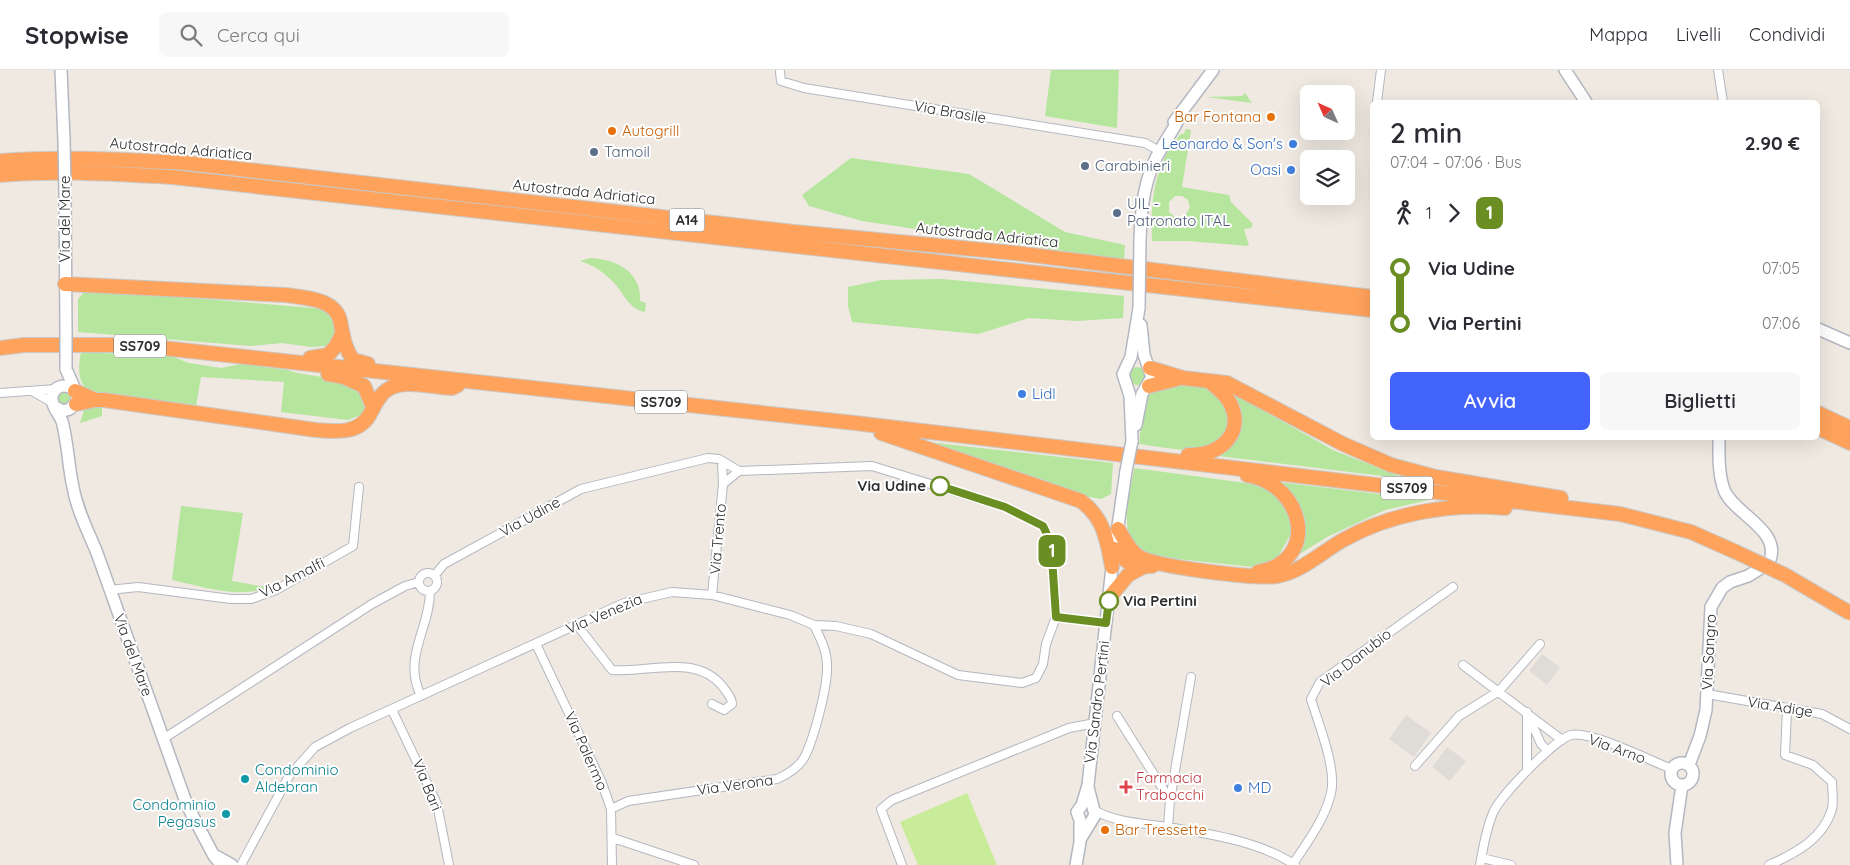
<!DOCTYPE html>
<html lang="it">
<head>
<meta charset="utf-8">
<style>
  :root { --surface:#fff; --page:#f7f7f7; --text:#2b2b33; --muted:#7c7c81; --line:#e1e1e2; --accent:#4264fb }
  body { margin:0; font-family:Quicksand,sans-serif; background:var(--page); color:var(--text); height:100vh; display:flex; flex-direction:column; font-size:19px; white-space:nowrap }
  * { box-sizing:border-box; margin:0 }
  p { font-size:16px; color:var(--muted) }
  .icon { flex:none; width:28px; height:28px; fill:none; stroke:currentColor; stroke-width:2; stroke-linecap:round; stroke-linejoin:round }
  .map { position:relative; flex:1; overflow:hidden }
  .details { position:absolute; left:1370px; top:30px; width:450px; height:340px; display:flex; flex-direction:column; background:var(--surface); border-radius:8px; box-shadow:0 5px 20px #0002 }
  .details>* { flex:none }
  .badge { padding:0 10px; border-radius:8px; font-size:18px; line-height:32px }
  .needle { width:32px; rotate:315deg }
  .fabs { position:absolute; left:1300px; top:15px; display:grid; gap:10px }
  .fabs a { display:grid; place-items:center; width:55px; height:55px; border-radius:8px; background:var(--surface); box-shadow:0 5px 20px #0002; font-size:25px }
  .map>.badge { position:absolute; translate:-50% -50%; box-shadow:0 0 0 2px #fff }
  .legs { display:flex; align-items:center; gap:8px; height:55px; padding:0 20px; font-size:16px }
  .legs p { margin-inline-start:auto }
  .summary { display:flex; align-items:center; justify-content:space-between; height:85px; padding:0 20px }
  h1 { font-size:28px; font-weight:600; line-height:38px }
  .cta { display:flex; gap:10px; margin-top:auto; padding:10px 20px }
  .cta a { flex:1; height:58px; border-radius:8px; background:var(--accent); color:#fff; font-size:20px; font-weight:600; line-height:58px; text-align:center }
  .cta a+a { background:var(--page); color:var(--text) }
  ul { padding:0 20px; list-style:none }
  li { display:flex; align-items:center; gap:18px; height:55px; font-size:19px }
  li i { display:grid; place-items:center; width:8px; height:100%; margin:0 6px; background:currentColor }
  li i::after { content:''; width:12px; height:12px; margin:-6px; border:4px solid; border-radius:50%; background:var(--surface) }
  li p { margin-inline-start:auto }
  li:first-child i { background:linear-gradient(#0000 50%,currentColor 0) }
  li:last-child i { background:linear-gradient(currentColor 50%,#0000 0) }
  header { display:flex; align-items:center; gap:30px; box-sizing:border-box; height:70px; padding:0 25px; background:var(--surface); border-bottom:1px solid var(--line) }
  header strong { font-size:24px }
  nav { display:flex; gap:28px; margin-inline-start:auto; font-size:18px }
  .search { width:350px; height:45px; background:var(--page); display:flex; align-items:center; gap:12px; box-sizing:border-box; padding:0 18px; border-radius:8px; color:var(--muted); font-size:19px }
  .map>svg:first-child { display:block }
</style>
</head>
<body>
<header>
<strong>Stopwise</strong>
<div class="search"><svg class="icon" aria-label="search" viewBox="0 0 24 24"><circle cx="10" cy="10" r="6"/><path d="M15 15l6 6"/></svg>Cerca qui</div>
<nav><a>Mappa</a><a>Livelli</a><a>Condividi</a></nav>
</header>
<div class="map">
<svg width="1850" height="795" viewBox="0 0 1850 795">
  <rect width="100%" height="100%" fill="#efe9e1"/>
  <path fill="#b6e59e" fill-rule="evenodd" d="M1051 0H1119L1117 58 1045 46Z
    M1245 23 1252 33 1207 27 1242 26Z
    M1186 59 1191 60 1182 117 1229 125 1231 132 1253 154 1251 158 1244 159 1249 176 1187 171H1152C1150 134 1154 92 1181 64H1184ZM1175 126H1182L1188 130 1190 137 1185 146 1175 147 1169 142V132Z
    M851 88 969 104 1065 162 1125 175 1124 190 862 151 809 136 802 125Z
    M590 188C616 189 642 202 640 231L646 233 645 242C627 238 625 224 614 213 604 202 593 195 580 191Z
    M942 209 1124 226 1123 248 1077 251 1029 248 978 264 852 252 848 236V217L881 210Z
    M98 220 324 239 333 245 337 256 334 267 325 276 311 277 282 273 251 276 78 262V229L85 221Z
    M81 282 171 286 189 293 221 298 241 294 288 300 297 303 347 311 357 315 367 336 363 344 348 350 281 342 284 312 201 307 196 336 89 323C77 309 78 299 81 282Z
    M1128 306a9 9 0 1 1 18 0a9 9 0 1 1-18 0Z
    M1185 313C1195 316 1214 317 1221 326 1235 343 1229 374 1205 379 1188 383 1158 376 1139 374L1143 333 1147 323Z
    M1229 321 1333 380 1407 409 1218 386 1232 373Z
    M58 328a7 7 0 1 1 14 0a7 7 0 1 1-14 0Z
    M91 336H102V346L80 353 84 340Z
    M928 372 1113 393 1111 424 1101 429 1083 426Z
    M1134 398 1261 415 1278 425 1292 451 1291 464 1277 488 1253 497 1149 486C1114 469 1130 428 1134 398Z
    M1278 412 1429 430 1385 440 1327 467 1282 495 1300 476Z
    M181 436 243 443 232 511 271 518C234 528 209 518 172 510Z"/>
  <path fill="#c9ec9a" d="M967 723 997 795H918L900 752Z"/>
  <path fill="#dfdcd8" d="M1542 584 1560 597 1547 615 1529 601Z
    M1406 645 1431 663 1414 687 1389 669Z
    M1447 677 1466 691 1450 711 1432 697Z"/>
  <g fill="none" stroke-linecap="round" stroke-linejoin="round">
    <g stroke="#b4b7c1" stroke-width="10">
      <path id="street" d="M1718 0 1723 32
        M780 2 781 11 804 18 1145 73 1154 78
        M1377 32 1381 0
        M32 321 53 333
        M0 323 56 319
        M419 512a9 9 0 1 1 18 0a9 9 0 1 1-18 0Z
        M435 505 444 494 581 419 708 388 719 389 739 401
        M109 520 138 517 231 529H251L276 520 353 476 359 417
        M712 525 723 414 722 391
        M1056 547 1106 553
        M577 555 612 600C648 603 696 583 723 617 727 623 732 627 732 634L724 640 712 634
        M536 574 602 713 611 739 612 795
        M1463 595 1562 670
        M1707 624 1822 644 1850 659
        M421 626C402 587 430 559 430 521
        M392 640 437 734 449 795
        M1117 646 1170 730
        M1529 647 1541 674 1548 681
        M163 669 372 534 405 516 419 512
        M1415 696 1459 646 1499 621 1540 574
        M1527 701V642
        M611 739 628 731 777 709C788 704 798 698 804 688 814 669 828 616 827 595 827 580 820 568 814 555
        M1094 740C1116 753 1143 753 1168 757 1210 764 1259 771 1295 795
        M1168 757 1170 730 1191 607
        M613 768 694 795
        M1482 788 1511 795
        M1293 794C1308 771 1325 749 1331 723 1337 698 1318 653 1311 629L1320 612 1453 517
        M241 795 289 706 315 677 350 658 624 533 672 522 712 525 790 545 814 555 836 556 871 564 958 605 1022 613 1036 608 1043 594 1046 574 1056 547 1051 473 1043 456 1005 437 872 396 739 401 723 414
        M902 795 881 739 892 730 1069 658 1095 653
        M1480 795C1483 778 1486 759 1493 743 1499 727 1555 669 1571 665 1590 660 1651 691 1672 699
        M1769 795C1796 783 1823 769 1832 739 1834 731 1832 720 1832 712L1813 695 1785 685 1787 640"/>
    </g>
    <g stroke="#b4b7c1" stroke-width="14">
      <path id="secondary" d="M61 0 64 70
        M1565 0 1586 32
        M1174 52 1213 0
        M65 124 66 259
        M1140 170C1141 139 1144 106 1161 79 1167 68 1174 59 1179 48
        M1818 259 1850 273
        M73 319C65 314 54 315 52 327 51 335 59 344 62 351 68 373 68 395 73 417 77 440 88 461 97 483L187 735 214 786 222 795
        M57 338 63 341 70 339 77 331V324L66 299
        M1136 355 1142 324 1152 307 1144 285 1141 255
        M1132 371 1130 326 1123 304 1131 287 1139 238
        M1671 704a11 11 0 1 1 22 0a11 11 0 1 1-22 0Z
        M1689 695 1700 666 1706 640 1711 537 1722 518 1730 512 1748 506 1769 493C1783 461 1737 446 1725 422 1718 405 1719 386 1719 368
        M1081 768 1095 745 1088 717
        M216 786 232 795
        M1076 795 1080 772V750L1077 742 1082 735 1088 715 1112 497 1126 401
        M1677 795 1675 763 1682 715"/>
    </g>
    <g stroke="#c9c9c9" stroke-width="16">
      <path id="highway" d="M0 91C62 86 125 90 187 93L794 162 1015 183 1372 227
        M0 105C57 100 115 104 172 107L1372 240
        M65 214 286 225C304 228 334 228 340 250 343 265 344 277 353 290L368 294
        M0 278 24 275H135L855 353 1620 444 1691 462 1736 482
        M310 288 328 285 336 276 342 264
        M1150 298 1183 308 1227 313 1343 374 1391 395 1436 407 1561 428
        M328 304 344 307 364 316 373 337
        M1149 316 1177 309
        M75 321 95 330
        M76 334 95 330H104L316 360C337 362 361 364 371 342 375 335 380 324 387 320 404 308 433 318 452 318L458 315
        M1818 343 1850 358
        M1818 358 1850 373
        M881 363 1081 431C1104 448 1107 470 1112 497
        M1188 385C1219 387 1247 363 1229 331 1224 323 1216 317 1209 311
        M1247 405C1303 414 1322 490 1258 502
        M1118 459C1124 468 1129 480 1138 486 1154 497 1256 509 1277 506 1301 502 1322 482 1343 470 1391 443 1450 433 1505 438
        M1115 479C1124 493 1135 497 1152 496
        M1109 528 1128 505 1143 497"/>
    </g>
    <use href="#street" stroke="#fff" stroke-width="8"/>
    <use href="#secondary" stroke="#fff" stroke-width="11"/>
    <use href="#highway" stroke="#ffa35c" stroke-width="14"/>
    <g stroke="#b4b7c1" stroke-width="14" stroke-linecap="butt">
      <path id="secondary-bridge" d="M64 70 65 124
        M1139 238 1140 170
        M66 259V299
        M1126 401 1132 371"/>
    </g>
    <g stroke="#c9c9c9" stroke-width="16" stroke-linecap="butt">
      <path id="highway-bridge" d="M1736 482 1785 505 1850 543"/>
    </g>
    <use href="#secondary-bridge" stroke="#fff" stroke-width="11"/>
    <use href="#highway-bridge" stroke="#ffa35c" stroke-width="14"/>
  </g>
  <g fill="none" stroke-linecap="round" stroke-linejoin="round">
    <g stroke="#fff" stroke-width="11">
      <path id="line-1" d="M940 416 1005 437 1043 456 1051 473 1056 547 1106 553 1109 531"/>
    </g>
    <use href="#line-1" stroke="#6b8e23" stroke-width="8"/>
  </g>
  <g fill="#e8710a" stroke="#fff" stroke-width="2">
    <circle cx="1271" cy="47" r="5"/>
    <circle cx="612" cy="61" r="5"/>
    <circle cx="1105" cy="760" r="5"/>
  </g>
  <g fill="#3f7fe0" stroke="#fff" stroke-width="2">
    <circle cx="1293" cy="74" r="5"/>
    <circle cx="1291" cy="100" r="5"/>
    <circle cx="1022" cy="324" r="5"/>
    <circle cx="1238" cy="718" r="5"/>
  </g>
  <g fill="#5c6f8a" stroke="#fff" stroke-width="2">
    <circle cx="594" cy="82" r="5"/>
    <circle cx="1085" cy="96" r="5"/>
    <circle cx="1117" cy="143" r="5"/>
  </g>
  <g fill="#fff" stroke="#6b8e23" stroke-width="2.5">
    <circle cx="940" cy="416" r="9"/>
    <circle cx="1109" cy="531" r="9"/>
  </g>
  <g fill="#0f9aa8" stroke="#fff" stroke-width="2">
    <circle cx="245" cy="709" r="5"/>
    <circle cx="226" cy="744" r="5"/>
  </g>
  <path fill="#e0444e" stroke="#fff" stroke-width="2" d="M1123.5 709.5h5v5h5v5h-5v5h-5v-5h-5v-5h5z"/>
  <g text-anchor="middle" stroke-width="4" stroke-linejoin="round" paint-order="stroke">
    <g fill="#fff" stroke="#6d6d6d" stroke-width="1">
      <rect x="669.5" y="138.5" width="35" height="23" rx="4"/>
      <rect x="114" y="264.5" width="52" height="23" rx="4"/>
      <rect x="635" y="320.5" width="52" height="23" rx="4"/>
      <rect x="1381" y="406.5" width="52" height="23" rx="4"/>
    </g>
    <g font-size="14" font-weight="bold" fill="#2e2e2e">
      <text x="687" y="155">A14</text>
      <text x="140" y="281">SS709</text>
      <text x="661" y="337">SS709</text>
      <text x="1407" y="423">SS709</text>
    </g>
    <g font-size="15" fill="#2e2e2e" stroke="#fff">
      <text transform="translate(950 42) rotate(10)" y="5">Via Brasile</text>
      <text transform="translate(181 79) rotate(5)" y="5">Autostrada Adriatica</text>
      <text transform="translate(584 122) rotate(6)" y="5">Autostrada Adriatica</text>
      <text transform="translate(65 149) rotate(-90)" y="5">Via del Mare</text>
      <text transform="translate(987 165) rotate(6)" y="5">Autostrada Adriatica</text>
      <text transform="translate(530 447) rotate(-29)" y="5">Via Udine</text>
      <text transform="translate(718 469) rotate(-85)" y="5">Via Trento</text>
      <text transform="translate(292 508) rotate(-27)" y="5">Via Amalfi</text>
      <text transform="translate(604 544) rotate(-23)" y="5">Via Venezia</text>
      <text transform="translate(1709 582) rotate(-87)" y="5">Via Sangro</text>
      <text transform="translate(133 585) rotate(70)" y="5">Via del Mare</text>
      <text transform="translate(1356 588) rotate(-38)" y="5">Via Danubio</text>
      <text transform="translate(1097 632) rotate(-83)" y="5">Via Sandro Pertini</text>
      <text transform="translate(1780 637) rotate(9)" y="5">Via Adige</text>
      <text transform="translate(1617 679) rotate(20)" y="5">Via Arno</text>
      <text transform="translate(586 681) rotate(66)" y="5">Via Palermo</text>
      <text transform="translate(427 715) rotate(68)" y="5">Via Bari</text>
      <text transform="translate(735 715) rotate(-8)" y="5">Via Verona</text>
    </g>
    <g font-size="15" fill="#c56008" stroke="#fff" text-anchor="start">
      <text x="1261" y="52" text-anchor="end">Bar Fontana</text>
      <text x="622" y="66">Autogrill</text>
      <text x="1115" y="765">Bar Tressette</text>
    </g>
    <g font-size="15" fill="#366cbe" stroke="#fff" text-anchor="end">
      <text x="1283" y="79">Leonardo &amp; Son's</text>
      <text x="1281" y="105">Oasi</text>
      <text x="1032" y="329" text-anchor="start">Lidl</text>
      <text x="1248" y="723" text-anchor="start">MD</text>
    </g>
    <g font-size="15" fill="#4e5e75" stroke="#fff" text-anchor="start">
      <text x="604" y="87">Tamoil</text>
      <text x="1095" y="101">Carabinieri</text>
      <text x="1127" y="139">UIL -<tspan x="1127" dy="17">Patronato ITAL</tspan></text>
    </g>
    <g font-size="15" font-weight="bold" fill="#2e2e2e" stroke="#fff" text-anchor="end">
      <text x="926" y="421">Via Udine</text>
      <text x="1123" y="536" text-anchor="start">Via Pertini</text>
    </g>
    <g font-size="15" fill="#0d838f" stroke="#fff" text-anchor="start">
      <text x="255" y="705">Condominio<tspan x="255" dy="17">Aldebran</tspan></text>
      <text x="216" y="740" text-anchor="end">Condominio<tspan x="216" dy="17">Pegasus</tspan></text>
    </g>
    <g font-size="15" fill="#be3a42" stroke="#fff" text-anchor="start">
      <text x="1136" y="713">Farmacia<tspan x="1136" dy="17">Trabocchi</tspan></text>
    </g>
  </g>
</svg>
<div class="fabs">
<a><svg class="needle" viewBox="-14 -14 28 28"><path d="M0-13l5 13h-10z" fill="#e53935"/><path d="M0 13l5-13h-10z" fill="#7c7c81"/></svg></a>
<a><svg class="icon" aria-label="layers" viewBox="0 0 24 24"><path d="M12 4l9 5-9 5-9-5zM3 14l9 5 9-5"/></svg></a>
</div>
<b class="badge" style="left:1052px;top:481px;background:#6b8e23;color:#fff">1</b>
<section class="details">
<div class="summary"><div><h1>2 min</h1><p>07:04 – 07:06 · Bus</p></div><b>2.90 €</b></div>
<div class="legs"><svg class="icon" aria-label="walk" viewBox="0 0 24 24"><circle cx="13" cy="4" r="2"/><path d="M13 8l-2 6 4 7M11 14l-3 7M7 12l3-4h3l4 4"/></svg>1<svg class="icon" aria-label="forward" viewBox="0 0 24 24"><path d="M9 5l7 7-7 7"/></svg><b class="badge" style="background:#6b8e23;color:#fff">1</b></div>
<ul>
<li><i style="color:#6b8e23"></i><b>Via Udine</b><p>07:05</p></li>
<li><i style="color:#6b8e23"></i><b>Via Pertini</b><p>07:06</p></li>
</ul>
<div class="cta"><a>Avvia</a><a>Biglietti</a></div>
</section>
</div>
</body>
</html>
